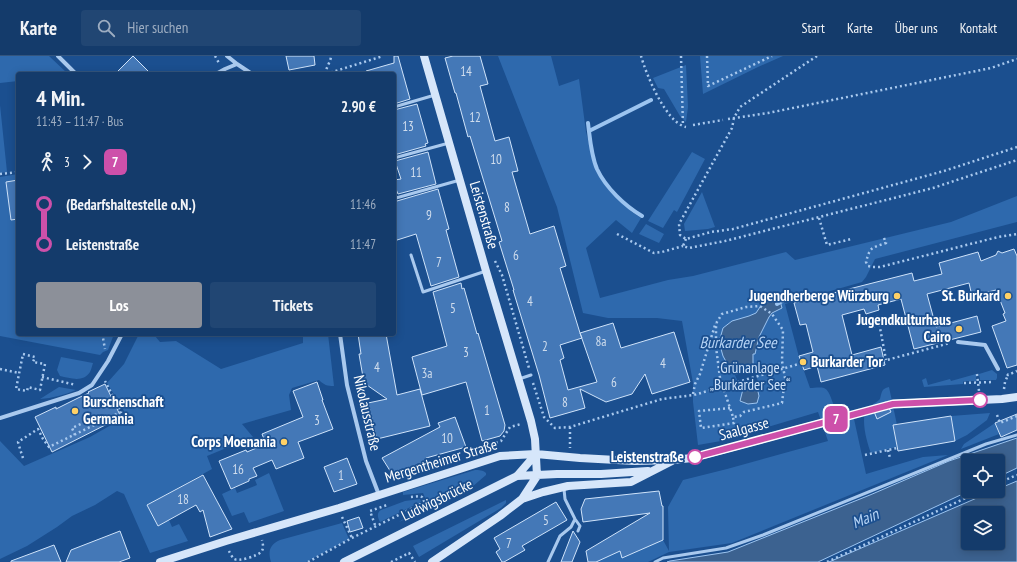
<!DOCTYPE html>
<html lang="de">
<head>
<meta charset="utf-8">
<style>
  :root { --surface:#143b6b; --page:#214673; --text:#f1f3f6; --muted:#9dadc1; --line:#33557e; --accent:#8c9099 }
  body { margin:0; font-family:"PT Sans Narrow",sans-serif; background:var(--page); color:var(--text); height:100vh; display:flex; flex-direction:column; font-size:15px; white-space:nowrap }
  * { box-sizing:border-box; margin:0 }
  p { font-size:13px; color:var(--muted) }
  .icon { flex:none; width:22px; height:22px; fill:none; stroke:currentColor; stroke-width:2; stroke-linecap:round; stroke-linejoin:round }
  .map { position:relative; flex:1; overflow:hidden }
  .details { position:absolute; left:16px; top:16px; width:380px; height:264px; display:flex; flex-direction:column; background:var(--surface); border-radius:4px; box-shadow:0 2px 10px #0003,0 0 0 1px var(--line) }
  .details>* { flex:none }
  .badge { padding:0 8px; border-radius:6px; font-size:14px; line-height:26px }
  .fabs { position:absolute; left:961px; top:398px; display:grid; gap:8px }
  .fabs a { display:grid; place-items:center; width:44px; height:44px; border-radius:4px; background:var(--surface); box-shadow:0 2px 10px #0003,0 0 0 1px var(--line); font-size:20px }
  .map>.badge { position:absolute; translate:-50% -50%; box-shadow:0 0 0 2px #fff }
  .legs { display:flex; align-items:center; gap:6px; height:44px; padding:0 20px; font-size:13px }
  .legs p { margin-inline-start:auto }
  .summary { display:flex; align-items:center; justify-content:space-between; height:68px; padding:0 20px }
  h1 { font-size:22px; font-weight:600; line-height:30px }
  .primary-button { display:flex; gap:8px; margin-top:auto; padding:8px 20px }
  .primary-button a { flex:1; height:46px; border-radius:4px; background:var(--accent); color:#fff; font-size:16px; font-weight:600; line-height:46px; text-align:center }
  .primary-button a+a { background:var(--page); color:var(--text) }
  ul { padding:0 20px; list-style:none }
  li { display:flex; align-items:center; gap:14px; height:40px; font-size:15px }
  li i { display:grid; place-items:center; width:6px; height:100%; margin:0 5px; background:currentColor }
  li i::after { content:''; width:10px; height:10px; margin:-5px; border:3px solid; border-radius:50%; background:var(--surface) }
  li p { margin-inline-start:auto }
  li:first-child i { background:linear-gradient(#0000 50%,currentColor 0) }
  li:last-child i { background:linear-gradient(currentColor 50%,#0000 0) }
  header { display:flex; align-items:center; gap:24px; box-sizing:border-box; height:56px; padding:0 20px; background:var(--surface); border-bottom:1px solid var(--line) }
  header strong { font-size:19px }
  nav { display:flex; gap:22px; margin-inline-start:auto; font-size:14px }
  .search { width:280px; height:36px; background:var(--page); display:flex; align-items:center; gap:10px; box-sizing:border-box; padding:0 14px; border-radius:4px; color:var(--muted); font-size:15px }
  .map>svg:first-child { display:block }
</style>
</head>
<body>
<header>
<strong>Karte</strong>
<div class="search"><svg class="icon" aria-label="search" viewBox="0 0 24 24"><circle cx="10" cy="10" r="6"/><path d="M15 15l6 6"/></svg>Hier suchen</div>
<nav><a>Start</a><a>Karte</a><a>Über uns</a><a>Kontakt</a></nav>
</header>
<div class="map">
<svg width="1017" height="506" viewBox="0 0 1017 506">
  <rect width="100%" height="100%" fill="#1b4f8f"/>
  <path fill="#2e69ad" d="M0 0H49L67 17 18 18V25L0 27Z
    M498 0H551L559 30 579 23 586 76 596 115 608 133 632 156 641 162 632 177 616 164 586 192 600 242 668 224 693 220 786 196 795 204 951 166 1017 140V166L875 203 866 221 862 226 785 248 799 301 810 332C814 332 820 331 824 332 831 335 832 349 837 355L848 356 854 363 866 418 923 401 948 399 732 487 669 496 648 506H596L606 498 663 484 669 495 668 451 683 424 727 413 828 385 818 356 721 385 698 389 693 346V327L682 265 657 262H608L583 257 557 151Z
    M700 0H783L758 11 703 38Z
    M686 9 688 51 686 66 680 60 664 33 658 32 653 22Z
    M0 49 7 116 0 117Z
    M692 96 705 103 677 156 674 154 663 172 648 165Z
    M18 118V278H114L108 294 103 296 100 299 0 280V121Z
    M702 136 715 171 708 173 685 175 684 168Z
    M646 168 664 178 659 187 639 178Z
    M139 278H156L155 280 160 286 176 285 221 313 303 287V278H328L334 330C327 330 324 329 319 324L292 332 289 339 291 354 242 368 253 381 207 400 212 413 147 449 158 470 169 464 172 471 179 468 188 485 150 497 124 438 117 435 95 449 72 460 57 471 27 490 0 503V385L24 410 90 381 127 360 107 327 124 308Z
    M61 301 93 307C92 310 91 314 90 316 83 327 70 322 60 320L57 314Z
    M992 314 997 318V322L996 324H980L979 318Z
    M976 318V325H964L963 326V328L924 331 922 324 926 322 928 329 950 323 951 325Z
    M59 331 76 334C64 339 53 342 40 343Z
    M889 331 897 369 893 370 897 391 871 397C867 387 860 362 867 353 870 350 877 346 880 343 882 336 881 333 889 331Z
    M990 357 987 364 967 379 955 385 951 360Z
    M995 367 999 378 961 393 964 388Z
    M475 414C479 414 483 414 486 417V419L472 431 399 466 427 446 423 437 403 439V436Z
    M269 417 284 455 249 467 244 456 232 460 222 438 235 432 237 437 257 429 255 424Z
    M420 443 421 446 380 466C378 462 376 457 381 454L405 445Z
    M506 444V447L501 452 419 501 413 490Z
    M342 467 349 483 306 506H271C268 496 269 489 280 484Z"/>
  <path fill="#3c6290" stroke="#9cc4f0" fill-rule="evenodd" d="M779 241 782 252 772 257 769 261 759 281 755 298H753V314L759 340 757 347 748 348 740 345 743 333 740 324 734 313 729 311 723 300 719 286 723 272 732 265 749 260 756 257 762 248Z
    M1017 382V412L998 421V405H968V435H969L818 506H667L670 505 728 496 870 439 949 405Z
    M1017 425V506H829L993 435H998V433ZM968 457H998V487H968Z"/>
  <path fill="#1b4f8f" d="M755 313 758 327 741 333 735 319Z"/>
  <g fill="none" stroke-linecap="round" stroke-linejoin="round">
    <path stroke="#9cc4f0" stroke-width="4" d="M588 67C590 83 591 99 597 113 606 132 625 150 642 160
      M589 75 651 44
      M777 248 784 244"/>
  </g>
  <path fill="#4478b7" stroke="#cfe3fa" fill-rule="evenodd" d="M133 0 151 18H115Z
    M286 0H314L315 9 289 14Z
    M394 0H398L410 43 394 48V18H366V15L394 7Z
    M453 0H480L488 28 480 30 495 85 509 81 518 115 512 116 530 178 554 170 566 210 560 212 580 277 613 267 621 292 674 276 690 326 652 338 645 318 632 338 606 346 580 333 585 352 550 362 539 319 513 234H514L499 186 502 185 470 80 468 81 456 37H455L445 2ZM580 277 597 326 568 334 560 304 564 302 560 289 582 282Z
    M417 48 428 87 425 88 426 90 394 99V54Z
    M428 96 436 128 398 138 396 133 394 132V124L401 123 395 105Z
    M18 124V163L11 164 6 126Z
    M438 133 449 173 446 174 459 221 431 230 416 178 394 185V144L397 145Z
    M1014 193 1017 200V309L1007 312 992 270 1006 265 1003 258 1005 257 996 234 972 240 969 227 927 238 936 271 977 260 981 276 914 293 901 243 878 249 879 254 866 258 864 253 842 259 852 299 881 291 885 309 821 326 817 310 804 314 799 300 813 296 806 268 800 269 794 247 912 217 914 225 942 218 939 207 978 196 981 205 996 199 998 195 1002 197Z
    M461 227 462 233 464 232 477 278 478 277 505 369 504 375 500 380 482 385 466 326 422 339 412 301 447 290 433 236Z
    M358 278H386L397 339 420 333 430 370 377 383 368 347 387 343 364 327 359 298H361Z
    M317 326 323 344H322L333 373 298 386 304 402 276 413 272 404 253 412 257 420 249 423V425L231 433 219 405 246 394 247 396 266 388 262 378 303 361 293 335Z
    M105 328 121 361 52 396 35 361 56 351V353L78 342 89 337 88 336Z
    M886 346 891 356 877 363 873 353Z
    M1017 358V374L1001 381 995 367Z
    M951 360 955 385 898 395 893 369Z
    M455 361 466 391 426 402 427 404 394 421 382 402 440 371 438 367Z
    M347 402 357 428 334 436 324 411Z
    M203 419 232 473 210 481 203 454 200 456 196 449 158 470 147 449Z
    M659 435 662 450H663V484L622 502 620 495 596 506H588L586 495 650 457 583 466 581 453 585 443Z
    M556 446 567 464 522 490 525 494 504 506H502L496 496 500 493 494 482Z
    M359 461 363 472 350 476 347 465Z
    M120 475 130 502 119 506H66L71 494Z
    M573 475 580 486 572 506H561Z
    M54 489 61 506H11V505Z"/>
  <g fill="none" stroke-linecap="round" stroke-linejoin="round">
    <path stroke="#3d69a0" stroke-width="8" stroke-dasharray="8 4" stroke-linecap="butt" d="M822 367 893 348"/>
    <path stroke="#a9c9ee" stroke-width="2.5" stroke-dasharray="2 3" stroke-linecap="butt" d="M215 0 219 7
      M641 0C646 18 666 67 686 71
      M681 0 683 70
      M707 0 708 30 772 0
      M817 0 740 51 734 62 732 72 679 168 680 179 686 183 711 176 733 173 944 115 1017 91
      M326 18 383 0
      M326 18C325 12 331 6 331 0
      M728 63 768 57 991 12 1017 3
      M693 69 723 64
      M0 118 18 116
      M819 162 827 189 851 183
      M617 178 654 197 662 196 683 190
      M884 182 886 187C871 192 870 191 866 206L868 210 873 211H880L998 181 1017 178
      M686 183 683 190 689 192 725 185 933 132 1017 104
      M495 205 502 219 529 312
      M874 272 871 262 878 261 886 304
      M101 278 103 282 105 293
      M23 298 35 301 33 306 45 308 40 334 28 331 27 335 16 333Z
      M883 305 950 287
      M0 313 19 317
      M977 318 979 335
      M1007 318 1008 319 1017 315
      M42 321 76 329
      M533 327 544 361 555 372 570 371 662 343 694 339 802 307
      M964 327 994 326
      M1004 333 1005 326 1008 319
      M693 338 695 328 700 318 715 269 722 258 746 251 760 250 772 258 783 274 782 305 785 322 782 347 744 356 740 360 733 361 720 322 716 291V267
      M730 352 699 355 701 372 734 367 733 361
      M997 359 1000 367 1017 360
      M570 371V392
      M75 379 72 372 94 362 97 368
      M888 394 890 402
      M468 398 501 385 510 371 521 368
      M865 399 897 392
      M23 402 20 393 18 386 38 373 43 383 49 391 121 356 105 325
      M998 427 1017 419
      M342 461 352 482
      M375 469 370 455 387 449
      M229 495C230 497 232 501 234 503 239 506 257 500 261 496 264 493 263 488 262 484
      M308 506 352 482 419 449 424 445 422 441 420 440 410 441
      M391 506 409 497 415 506
      M827 506 981 435"/>
    <path stroke="#a9c9ee" stroke-width="3" d="M394 51 435 39
      M394 102 449 87
      M394 135 396 142 460 124
      M411 199 423 236 486 215
      M519 323 531 319
      M564 433 565 443 575 463 580 470 578 475
      M548 506 560 480 571 471 575 463
      M655 506 663 502 726 492 763 479 986 388 1017 379"/>
    <path stroke="#a9c9ee" stroke-width="4" d="M58 0 76 18
      M227 0 237 8 252 18
      M216 18 225 13 237 8
      M340 278 347 329 366 405 379 439
      M958 286 985 289 998 313
      M0 362 79 337 92 329 108 305 122 278"/>
    <path stroke="#d6e6fa" stroke-width="8" d="M424 0 486 215 531 365 535 383 537 420
      M893 348 1002 343 1017 341
      M517 420 557 418H601L648 415
      M522 443 543 436 568 430 631 426 672 405
      M160 506 226 485 339 452 500 400 536 398 580 402 635 405 673 404 692 402 822 367
      M344 506 517 420 536 398
      M432 506 500 460 522 443 537 420"/>
  </g>
  <g fill="none" stroke-linecap="round" stroke-linejoin="round">
    <g stroke="#fff" stroke-width="9">
      <path id="line-1" d="M695 401 893 348 980 344"/>
    </g>
    <use href="#line-1" stroke="#cd50aa" stroke-width="6"/>
  </g>
  <g fill="#ffd166" stroke="#1b4f8f" stroke-width="1.5">
    <circle cx="897" cy="240" r="4"/>
    <circle cx="1008" cy="240" r="4"/>
    <circle cx="959" cy="273" r="4"/>
    <circle cx="803" cy="306" r="4"/>
    <circle cx="75" cy="355" r="4"/>
    <circle cx="284" cy="386" r="4"/>
  </g>
  <g fill="#fff" stroke="#cd50aa" stroke-width="2">
    <circle cx="980" cy="344" r="7"/>
    <circle cx="695" cy="401" r="7"/>
  </g>
  <g text-anchor="middle" stroke-width="3.5" stroke-linejoin="round" paint-order="stroke">
    <g font-size="13" fill="#d0dded">
      <text x="466" y="20">14</text>
      <text x="475" y="66">12</text>
      <text x="408" y="75">13</text>
      <text x="496" y="108">10</text>
      <text x="416" y="121">11</text>
      <text x="507" y="156">8</text>
      <text x="429" y="164">9</text>
      <text x="516" y="204">6</text>
      <text x="439" y="211">7</text>
      <text x="530" y="250">4</text>
      <text x="453" y="257">5</text>
      <text x="601" y="290">8a</text>
      <text x="545" y="295">2</text>
      <text x="466" y="301">3</text>
      <text x="663" y="312">4</text>
      <text x="377" y="316">4</text>
      <text x="427" y="322">3a</text>
      <text x="614" y="331">6</text>
      <text x="565" y="351">8</text>
      <text x="487" y="359">1</text>
      <text x="317" y="369">3</text>
      <text x="447" y="387">10</text>
      <text x="238" y="418">16</text>
      <text x="341" y="424">1</text>
      <text x="183" y="448">18</text>
      <text x="546" y="469">5</text>
      <text x="509" y="492">7</text>
    </g>
    <g font-size="15" fill="#fff" stroke="#1b4f8f">
      <text transform="translate(484 159) rotate(74)" y="5">Leistenstraße</text>
      <text transform="translate(367 357) rotate(77)" y="5">Nikolausstraße</text>
      <text transform="translate(744 373) rotate(-15)" y="5">Saalgasse</text>
      <text transform="translate(441 405) rotate(-17)" y="5">Mergentheimer Straße</text>
      <text transform="translate(437 444) rotate(-26)" y="5">Ludwigsbrücke</text>
    </g>
    <g font-size="15" font-weight="bold" fill="#fff" stroke="#1b4f8f" text-anchor="end">
      <text x="889" y="245">Jugendherberge Würzburg</text>
      <text x="1000" y="245">St. Burkard</text>
      <text x="951" y="269">Jugendkulturhaus<tspan x="951" dy="17">Cairo</tspan></text>
      <text x="811" y="311" text-anchor="start">Burkarder Tor</text>
      <text x="83" y="351" text-anchor="start">Burschenschaft<tspan x="83" dy="17">Germania</tspan></text>
      <text x="276" y="391">Corps Moenania</text>
    </g>
    <g font-size="15" fill="#cfe3fa" stroke="#1b4f8f">
      <text x="750" y="317">Grünanlage<tspan x="750" dy="17">„Burkarder See“</tspan></text>
    </g>
    <g font-size="15" font-weight="bold" fill="#fff" stroke="#1b4f8f" text-anchor="end">
      <text x="684" y="406">Leistenstraße</text>
    </g>
    <g font-size="16" font-style="italic" fill="#b5d3f5" stroke="#1b4f8f">
      <text x="738" y="292">Burkarder See</text>
      <text transform="translate(865 462) rotate(-23)" y="6">Main</text>
    </g>
  </g>
</svg>
<div class="fabs">
<a><svg class="icon" aria-label="locate" viewBox="0 0 24 24"><circle cx="12" cy="12" r="6"/><path d="M12 2v4M12 18v4M2 12h4M18 12h4"/></svg></a>
<a><svg class="icon" aria-label="layers" viewBox="0 0 24 24"><path d="M12 4l9 5-9 5-9-5zM3 14l9 5 9-5"/></svg></a>
</div>
<b class="badge" style="left:836px;top:363px;background:#cd50aa;color:#fff">7</b>
<section class="details">
<div class="summary"><div><h1>4 Min.</h1><p>11:43 – 11:47 · Bus</p></div><b>2.90 €</b></div>
<div class="legs"><svg class="icon" aria-label="walk" viewBox="0 0 24 24"><circle cx="13" cy="4" r="2"/><path d="M13 8l-2 6 4 7M11 14l-3 7M7 12l3-4h3l4 4"/></svg>3<svg class="icon" aria-label="forward" viewBox="0 0 24 24"><path d="M9 5l7 7-7 7"/></svg><b class="badge" style="background:#cd50aa;color:#fff">7</b></div>
<ul>
<li><i style="color:#cd50aa"></i><b>(Bedarfshaltestelle o.N.)</b><p>11:46</p></li>
<li><i style="color:#cd50aa"></i><b>Leistenstraße</b><p>11:47</p></li>
</ul>
<div class="primary-button"><a>Los</a><a>Tickets</a></div>
</section>
</div>
</body>
</html>
